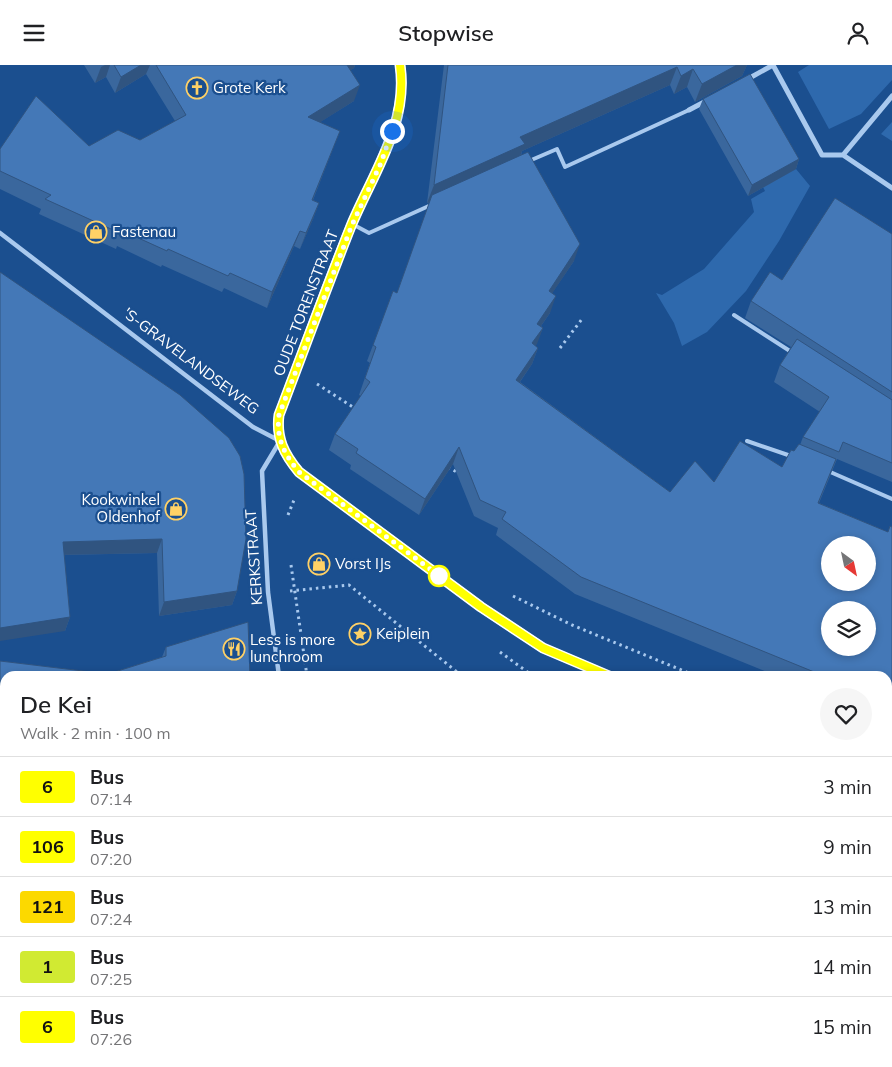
<!DOCTYPE html>
<html lang="en">
<head>
<meta charset="utf-8">
<style>
  :root { --surface:#fff; --page:#f6f6f6; --text:#202124; --muted:#757577; --line:#e0e0e0 }
  body { margin:0; font-family:Mulish,sans-serif; background:var(--page); color:var(--text); height:100vh; display:flex; flex-direction:column; font-size:19px; white-space:nowrap }
  * { box-sizing:border-box; margin:0 }
  p { font-size:16px; color:var(--muted) }
  .icon { flex:none; width:28px; height:28px; fill:none; stroke:currentColor; stroke-width:2; stroke-linecap:round; stroke-linejoin:round }
  .map { position:relative; flex:1; overflow:hidden }
  .side { position:absolute; left:0px; top:606px; width:892px; height:396px; display:flex; flex-direction:column; background:var(--surface); border-radius:15px 15px 0 0; box-shadow:0 2px 8px #0003 }
  .side>* { flex:none }
  .badge { padding:0 10px; border-radius:4px; font-size:18px; line-height:32px }
  .needle { width:32px; rotate:147deg }
  .fabs { position:absolute; left:821px; top:471px; display:grid; gap:10px }
  .fabs a { display:grid; place-items:center; width:55px; height:55px; border-radius:50%; background:var(--surface); box-shadow:0 2px 8px #0003; font-size:25px }
  .you { position:absolute; width:25px; height:25px; margin:-12px; border:4px solid #fff; border-radius:50%; background:#1a73e8; box-shadow:0 0 0 8px #1a73e833 }
  .map>.badge { position:absolute; translate:-50% -50%; box-shadow:0 0 0 2px #fff }
  .round { display:grid; place-items:center; flex:none; width:52px; height:52px; border-radius:26px; background:var(--page) }
  .headline { display:flex; align-items:center; justify-content:space-between; height:85px; padding:0 20px }
  h1 { font-size:24px; font-weight:600; line-height:38px }
  ul { padding:0; list-style:none }
  li { display:flex; align-items:center; gap:15px; height:60px; padding:0 20px; border-top:1px solid var(--line) }
  li div { flex:1 }
  li b { display:block; font-size:19px }
  li em { font-style:normal }
  li .badge { min-width:55px; font-weight:700; text-align:center }
  header { display:flex; justify-content:space-between; align-items:center; height:65px; padding:0 20px; background:var(--surface); font-size:22px; font-weight:600 }
  .map>svg:first-child { display:block }
</style>
</head>
<body>
<header><svg class="icon" aria-label="menu" viewBox="0 0 24 24"><path d="M4 6h16M4 12h16M4 18h16"/></svg>Stopwise<svg class="icon" aria-label="person" viewBox="0 0 24 24"><circle cx="12" cy="8" r="4"/><path d="M4 21q1-7 8-7t8 7"/></svg></header>
<div class="map">
<svg width="892" height="1002" viewBox="0 0 892 1002">
  <rect width="100%" height="100%" fill="#1b4f8f"/>
  <path fill="#2e69ad" d="M809 0H892V15L861 49 829 64 798 7Z
    M892 57V76L881 69Z
    M796 104 810 121 779 176 746 226 707 267 682 281 674 258 656 228 662 230 704 204 754 147 751 134 765 126 763 122Z"/>
  <g fill="none" stroke-linecap="round" stroke-linejoin="round">
    <path stroke="#a9c9ee" stroke-width="3" stroke-dasharray="2.5 4" stroke-linecap="butt" d="M560 283 582 254
      M317 319 356 344
      M448 402 460 409
      M288 450 294 435
      M291 500 307 611
      M290 526 349 520 462 611
      M513 531 572 560 696 611
      M500 587 533 611
      M888 690 892 691
      M888 765 892 767"/>
    <path stroke="#a9c9ee" stroke-width="4" d="M529 96 557 84 565 102 689 45
      M354 160 369 168 431 140
      M734 250 793 288
      M747 376 791 391
      M828 406 892 434
      M0 934 5 931"/>
    <path stroke="#a9c9ee" stroke-width="4.5" d="M0 168 253 362 280 376 262 406 268 527 279 611"/>
    <path stroke="#a9c9ee" stroke-width="5" d="M746 15 773 0 822 90H843
      M892 31 843 90 892 123
      M689 45 708 35"/>
    <path stroke="#d6e6fa" stroke-width="10" d="M400 0C409 58 372 110 351 161 325 224 303 287 279 350 276 374 284 389 299 407L481 542 543 583 609 611
      M888 725 892 727"/>
  </g>
  <path fill="#3a679d" d="M84 0H355L354 3 350 5 354 36 320 57 334 81 313 135 319 138 313 154 300 184 294 181 267 243 224 223 222 227 162 200 161 202 117 181 116 184 39 149 41 144 0 124V84L89 81 140 75 175 56 146 9 115 28 106 12 95 18Z
    M444 0H747L742 11 695 37 687 22 674 29 670 20 522 86 521 91 574 196 552 228 550 248 541 261 543 263 535 281 538 283 532 299 520 317 670 427 782 402 794 386 800 380 803 372 820 347 774 317 780 300 791 282 745 253 751 236 782 215 892 169V417L837 394 819 438 888 467 892 462V658L888 656V611H777L575 529 496 470 498 463 474 451 453 399 419 450 350 404 351 400 329 385 335 369 361 331 359 330 370 298 367 296 373 280 397 228 430 137 427 138Z
    M703 34 799 94 796 104 748 131 699 44Z
    M0 207 237 526 232 540 159 551 157 488 64 490 70 552 65 566Z
    M166 582 250 611H5V901L0 902V596L108 609 162 592Z
    M888 787 892 788V1002L881 998H888Z
    M261 998H345L346 1002H262Z
    M443 998H633L631 1002H444Z"/>
  <path fill="#305480" d="M105 0H110L106 12 95 18 101 2Z
    M141 0H150L146 9 115 28 121 12Z
    M344 0H355L354 3 339 13Z
    M737 0H747L742 11 695 37 702 19Z
    M677 2 670 20 522 86 518 97 427 138 434 120 520 72Z
    M693 4 687 22 674 29 681 11Z
    M360 20 354 36 303 68 308 52Z
    M340 66 306 151 312 135Z
    M799 94 796 104 748 131 752 120Z
    M319 138 313 154 300 184 306 168Z
    M300 166 294 181 267 243 272 227Z
    M580 179 574 196 543 242 549 226Z
    M556 231 550 248 531 275 537 259Z
    M543 263 537 279 526 295 532 278Z
    M538 283 532 299 510 331 516 315Z
    M459 382 453 399 419 450 425 434Z
    M162 474 157 488 58 490 63 477Z
    M237 526 232 540 159 551 164 537Z
    M70 552 65 566 0 576V563Z
    M5 732V745L0 740 3 733Z
    M5 888V901L0 902V889Z
    M587 998H633L631 1002H560Z"/>
  <path fill="#4478b7" stroke="#305480" fill-rule="evenodd" d="M114 0H141L121 12Z
    M156 0H347L360 20 308 52 340 66 312 135 319 138 306 168 300 166 272 227 230 208 228 211 168 184 167 186 123 166 122 169 45 134 51 130 0 106V84L36 31 89 81 118 65 140 75 186 50Z
    M448 0H737L702 19 693 4 681 11 677 2 520 72 525 79 434 120Z
    M750 9 799 94 752 120 703 34Z
    M528 87 580 179 549 226 556 231 537 259 543 263 532 278 538 283 516 315 670 427 695 396 714 417 740 376 782 402 791 385 794 386 799 379 836 394 818 438 888 467 890 461 892 462V639L888 637V611H824L581 512 502 454 506 447 480 435 459 382 425 434 356 388 358 384 335 369 370 317 365 313 376 282 373 280 393 226 397 228 432 130ZM830 480H868V518H830ZM830 545H868V582H830Z
    M835 133 892 169V327L751 236 770 207 782 215Z
    M0 207 180 330 229 373 240 391 244 409 246 474 237 526 164 537 162 474 63 477 70 552 0 563Z
    M797 274 892 335V398L843 377 839 387 803 372 829 332 780 300Z
    M248 557 250 611H5V732L3 733 1 737 4 740H5V888L0 889V596L108 609 166 591V582Z
    M888 787 892 788V988L888 986V908L889 905H888Z
    M5 993V998H225L226 1002H0V996Z
    M270 998H345L346 1002H271Z
    M453 998H587L560 1002H453Z
    M825 998H848L847 1002H821Z"/>
  <g fill="none" stroke-linecap="round" stroke-linejoin="round">
    <g stroke="#fff" stroke-width="11">
      <path id="line" d="M400 0C409 59 372 110 351 161 326 224 303 287 279 350 276 373 284 389 299 407L481 542 543 583 609 611"/>
    </g>
    <use href="#line" stroke="#ff0" stroke-width="8"/>
    <path stroke="#fff" stroke-width="5" stroke-dasharray="0 9" d="M392 66 381 98 352 160 279 350C276 373 284 389 299 407L441 512 439 511"/>
  </g>
  <defs>
    <g id="church-ring" transform="scale(1.125)"><circle r="9.5" fill="#1b4f8f" stroke="#ffd166" stroke-width="1.5"/><path d="M-1.2-6h2.4v3.5h3.3v2.4h-3.3V6h-2.4V-.1h-3.3v-2.4h3.3Z" fill="#ffd166"/></g>
    <g id="shop-ring" transform="scale(1.125)"><circle r="9.5" fill="#1b4f8f" stroke="#ffd166" stroke-width="1.5"/><path d="M-5-2.5h2.3a2.7 3.5 0 0 1 5.4 0H5L5.5 6h-11ZM-1.5-2.5h3a1.5 2.3 0 0 0-3 0Z" fill="#ffd166"/></g>
    <g id="sight-ring" transform="scale(1.125)"><circle r="9.5" fill="#1b4f8f" stroke="#ffd166" stroke-width="1.5"/><path d="M0-6L1.8-2.2L6-1.7L2.9 1.2L3.7 5.4L0 3.3L-3.7 5.4L-2.9 1.2L-6-1.7L-1.8-2.2Z" fill="#ffd166"/></g>
    <g id="restaurant-ring" transform="scale(1.125)"><circle r="9.5" fill="#1b4f8f" stroke="#ffd166" stroke-width="1.5"/><path d="M-5-6h1v4h1v-4h1v4h1v-4h1v5L-1.5 .5V6h-2V.5L-5-1ZM5-6V6H3V1.5H1.5Q1.5-4 5-6Z" fill="#ffd166"/></g>
  </defs>
  <g fill-rule="evenodd">
    <use href="#church-ring" x="197" y="23"/>
    <use href="#shop-ring" x="96" y="167"/>
    <use href="#shop-ring" x="176" y="444"/>
    <use href="#shop-ring" x="319" y="499"/>
    <use href="#sight-ring" x="360" y="569"/>
    <use href="#restaurant-ring" x="234" y="584"/>
  </g>
  <circle fill="#fff" stroke="#ff0" stroke-width="2.5" cx="439" cy="511" r="10"/>
  <g text-anchor="middle" stroke-width="4.5" stroke-linejoin="round" paint-order="stroke">
    <g font-size="15" fill="#fff" stroke="#1b4f8f" text-anchor="start">
      <text x="213" y="28">Grote Kerk</text>
      <text x="112" y="172">Fastenau</text>
      <text x="160" y="440" text-anchor="end">Kookwinkel<tspan x="160" dy="17">Oldenhof</tspan></text>
      <text x="335" y="504">Vorst IJs</text>
      <text x="376" y="574">Keiplein</text>
      <text x="250" y="580">Less is more<tspan x="250" dy="17">lunchroom</tspan></text>
    </g>
    <g font-size="15" fill="#fff" stroke="#1b4f8f">
      <text transform="translate(306 238) rotate(-69)" y="5">OUDE TORENSTRAAT</text>
      <text transform="translate(191 296) rotate(37)" y="5">'S-GRAVELANDSEWEG</text>
      <text transform="translate(254 492) rotate(-94)" y="5">KERKSTRAAT</text>
    </g>
  </g>
</svg>
<div class="fabs">
<a><svg class="needle" viewBox="-14 -14 28 28"><path d="M0-13l5 13h-10z" fill="#e53935"/><path d="M0 13l5-13h-10z" fill="#757577"/></svg></a>
<a><svg class="icon" aria-label="layers" viewBox="0 0 24 24"><path d="M12 4l9 5-9 5-9-5zM3 14l9 5 9-5"/></svg></a>
</div>
<div class="you" style="left:392px;top:66px"></div>
<section class="side">
<div class="headline"><div><h1>De Kei</h1><p>Walk · 2 min · 100 m</p></div><a class="round"><svg class="icon" aria-label="heart" viewBox="0 0 24 24"><path d="M12 20l-8-8c-3-5 5-10 8-4 3-6 11-1 8 4z"/></svg></a></div>
<ul>
<li><span class="badge" style="background:#ff0;color:#111">6</span><div><b>Bus</b><p>07:14</p></div><em>3 min</em></li>
<li><span class="badge" style="background:#ff0;color:#111">106</span><div><b>Bus</b><p>07:20</p></div><em>9 min</em></li>
<li><span class="badge" style="background:#fcd900;color:#111">121</span><div><b>Bus</b><p>07:24</p></div><em>13 min</em></li>
<li><span class="badge" style="background:#d1ea32;color:#111">1</span><div><b>Bus</b><p>07:25</p></div><em>14 min</em></li>
<li><span class="badge" style="background:#ff0;color:#111">6</span><div><b>Bus</b><p>07:26</p></div><em>15 min</em></li>
</ul>
</section>
</div>
</body>
</html>
